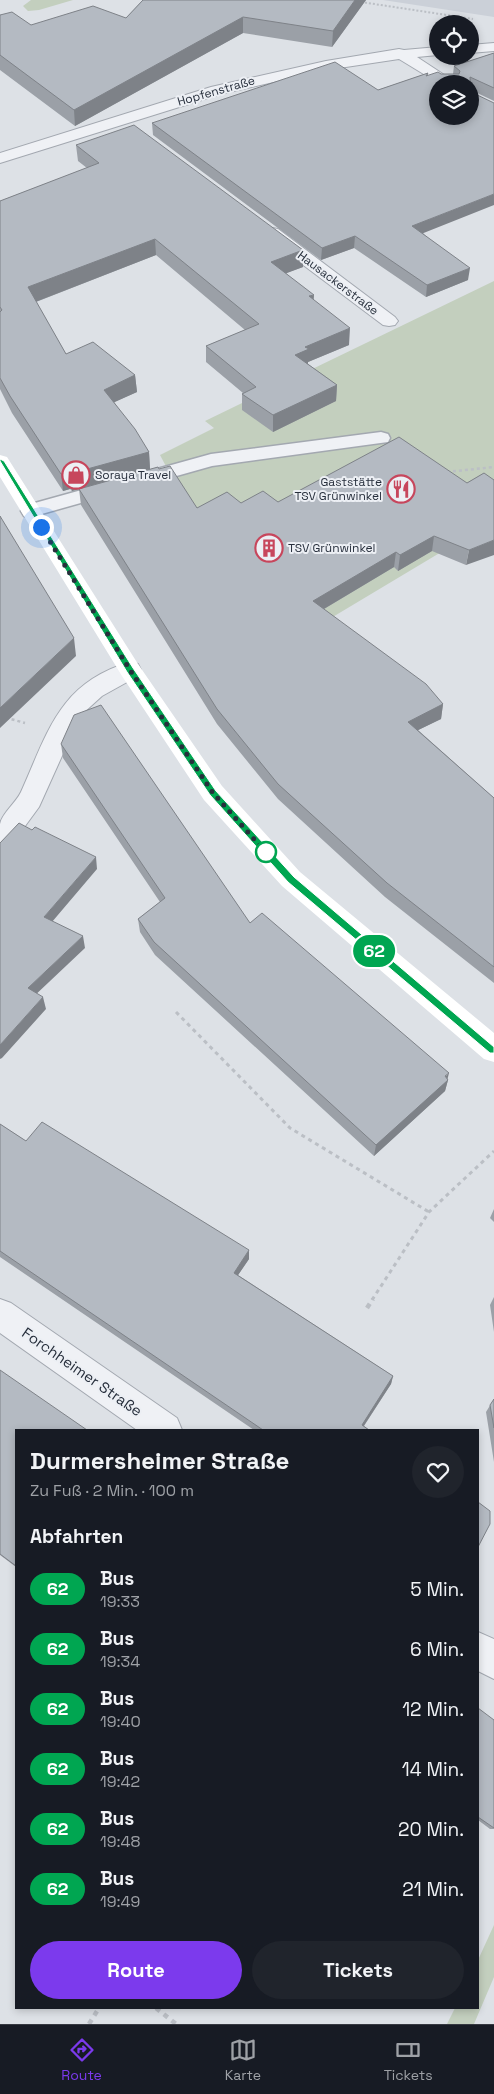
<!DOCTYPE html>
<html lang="de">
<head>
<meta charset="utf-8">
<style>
  :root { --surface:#171b24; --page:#20242c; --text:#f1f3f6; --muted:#9ea1a6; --line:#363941; --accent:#7c3aed }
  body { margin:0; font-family:"Space Grotesk",sans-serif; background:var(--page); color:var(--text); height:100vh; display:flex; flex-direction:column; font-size:19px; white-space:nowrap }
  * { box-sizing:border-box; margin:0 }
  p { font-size:16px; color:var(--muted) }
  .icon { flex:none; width:28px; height:28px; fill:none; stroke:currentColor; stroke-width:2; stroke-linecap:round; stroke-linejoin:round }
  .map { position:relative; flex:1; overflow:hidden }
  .details { position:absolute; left:15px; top:1429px; width:464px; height:580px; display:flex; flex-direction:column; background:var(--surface); border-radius:0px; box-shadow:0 2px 8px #0003 }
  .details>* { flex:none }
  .badge { padding:0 10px; border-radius:16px; font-size:18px; line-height:32px }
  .controls { position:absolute; left:429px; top:15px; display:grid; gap:10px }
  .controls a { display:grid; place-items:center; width:50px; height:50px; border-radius:50%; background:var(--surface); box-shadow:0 2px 8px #0003; font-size:25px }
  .you { position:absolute; width:25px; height:25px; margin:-12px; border:4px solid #fff; border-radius:50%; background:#1a73e8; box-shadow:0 0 0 8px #1a73e833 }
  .map>.badge { position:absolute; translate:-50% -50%; box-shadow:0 0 0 2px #fff }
  h2 { padding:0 15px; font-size:19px; line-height:45px }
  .round { display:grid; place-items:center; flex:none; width:52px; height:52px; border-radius:26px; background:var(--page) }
  .overview { display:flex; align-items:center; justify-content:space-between; height:85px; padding:0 15px }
  h1 { font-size:24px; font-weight:800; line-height:38px }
  .cta { display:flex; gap:10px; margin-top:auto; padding:10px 15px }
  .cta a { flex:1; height:58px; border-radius:30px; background:var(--accent); color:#fff; font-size:20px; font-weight:800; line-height:58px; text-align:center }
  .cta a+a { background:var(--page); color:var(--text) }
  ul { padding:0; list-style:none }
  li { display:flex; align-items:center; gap:15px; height:60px; padding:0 15px }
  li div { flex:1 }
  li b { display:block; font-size:19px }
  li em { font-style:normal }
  li .badge { min-width:55px; font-weight:700; text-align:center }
  .dock { display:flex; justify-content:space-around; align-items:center; height:70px; border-top:1px solid var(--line); background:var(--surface); font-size:14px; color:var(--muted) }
  .dock a { display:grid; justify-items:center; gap:2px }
  .dock .on { color:var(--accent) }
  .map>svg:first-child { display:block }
</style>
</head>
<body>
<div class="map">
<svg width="494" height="2024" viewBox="0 0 494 2024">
  <rect width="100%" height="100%" fill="#dde1e6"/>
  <path fill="#cbd0d8" d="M383 0H494V17Z"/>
  <path fill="#c3cfbe" d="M31 0H73L39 10 28 11 23 6Z
    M494 281V536L478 530 321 624 196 523 160 455 214 428 205 421Z
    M494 1925V1977L474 2024H447L455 2008H478V1960Z"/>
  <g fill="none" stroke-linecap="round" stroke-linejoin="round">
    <g stroke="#a3a8b0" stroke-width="3">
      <path id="lane" d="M381 432 388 434 390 438 388 442 212 466 31 517 24 516 21 511 24 506 211 454Z"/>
    </g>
    <g stroke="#a3a8b0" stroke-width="2">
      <path id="street" d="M494 43V51L470 53V45Z
        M438 47V55L417 57 458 84H440L399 59 326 70 221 94 0 163V153L211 87 326 61 399 49 404 50Z
        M272 228 278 229 395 317 398 321 395 325 389 326 383 325 266 237 263 233 266 229Z
        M130 662 138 664 141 670 138 676 102 696 80 716 39 807 9 848 0 851C0 842 0 832 0 824 2 813 16 803 21 792 48 732 59 683 130 662Z
        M0 1299 11 1303 177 1418 182 1430H137L0 1333Z
        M478 1632 494 1639V1679L478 1671Z"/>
    </g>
    <path stroke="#bbbfc5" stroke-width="2" stroke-dasharray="2 2" stroke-linecap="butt" d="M361 2 473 19"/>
    <path stroke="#bbbfc5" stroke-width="2.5" stroke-dasharray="3 3" stroke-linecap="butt" d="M447 472 494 467
      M0 716 25 723"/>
    <path stroke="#bbbfc5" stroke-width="3" stroke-dasharray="4 4" stroke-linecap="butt" d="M176 1012 290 1128 429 1212
      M372 1300 429 1212 494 1151"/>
    <path stroke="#bbbfc5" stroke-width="4.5" stroke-dasharray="5 5" stroke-linecap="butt" d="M367 1308 373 1299
      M156 2008 176 2024
      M89 2024 99 2008"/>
    <use href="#lane" fill="#eff1f5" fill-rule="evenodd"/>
    <use href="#street" fill="#eff1f5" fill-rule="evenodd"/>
    <path fill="#fff" fill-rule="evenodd" d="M0 455 7 457 138 664 222 786 300 872 494 1033V1062L484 1059 282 886 204 800 122 676 0 477Z"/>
  </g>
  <path fill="#9ba0a7" d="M143 0H366L332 47 243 33 75 126 0 70V15L31 25 126 18Z
    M494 53V101L471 90 423 233 468 280 426 297 354 248 321 260 153 135 152 123 378 90 428 73V76L441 74H453L454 66Z
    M76 145 303 250V267L286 273 314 300 349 345 308 362V364L337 385 336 401 273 432 242 410V394L243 393 206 362V346L245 330 156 255 36 302 66 354 135 375 137 392 114 402 149 452 150 469 72 491 70 489 63 491 12 413 0 389V201L87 168 78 161Z
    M159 469 197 508 241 503 278 502 467 483 484 473 466 565 432 551 398 571 394 567 324 609 443 704 441 719 418 730 494 798V983L385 897 278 799 217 724 81 505 79 489Z
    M61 744 250 923 448 1080 445 1091 374 1156 155 955 140 932 138 919 160 902 63 758Z
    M0 1124 26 1141 249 1259 238 1275 393 1376 391 1384 364 1426 369 1430H254L0 1257Z
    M494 1209V1222L490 1218Z
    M494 1297V1332L490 1305Z
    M0 1370 16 1430V1567L0 1555Z
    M494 1399V1462L486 1412Z
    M478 1708 494 1829H490L478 1820Z"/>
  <path fill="#7e8288" d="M355 0H366L332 47 333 31Z
    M243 17V33L75 126 74 110Z
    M494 194V205L411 238 412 226Z
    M355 236 354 248 321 260 322 248Z
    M155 239 156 255 30 304 28 287Z
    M303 250V267L271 279V262Z
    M470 268 468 280 426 297 427 285Z
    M314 295 313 311 309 296Z
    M350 328 349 345 308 362V366L295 355 305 347Z
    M135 375 137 392 106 406 104 390Z
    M337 385 336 401 273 432V415Z
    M149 452 150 469 72 491 69 474Z
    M68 472 70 489 63 491 61 474Z
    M434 536 432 551 398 571 400 555Z
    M494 540V555L466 565 469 550Z
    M396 552 394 567 312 616 313 601Z
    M74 638 76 656 0 728V708Z
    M443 704 441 719 406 736 408 722Z
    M96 857 97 869 46 929 44 917Z
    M83 936 85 948 31 999 28 988Z
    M43 997 46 1009 2 1058 0 1059V1045Z
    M449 1073 447 1081 448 1080 445 1091 374 1156 376 1145Z
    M249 1250V1259L234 1281V1273Z
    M393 1376 391 1384 361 1430 362 1425Z"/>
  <path fill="#b4bac2" stroke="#7e8288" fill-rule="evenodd" d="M143 0H355L333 31 243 17 74 110 0 55V15L12 12 31 25 93 6 126 18Z
    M494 53V88L470 77 471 92 494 103V194L412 226 470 268 427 285 355 236 322 248 152 123 335 62 378 90 428 73 426 76 438 72 441 74H459L460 71 454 66ZM438 84H470V116H438Z
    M134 125 303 250 271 262 314 295 309 296 350 328 305 347 309 349 295 355 337 385 273 415 242 394 256 387 206 346 259 324 155 239 28 287 66 354 93 342 135 375 104 390 135 429 149 452 69 474 68 472 61 474 10 396 0 378V312L2 310 0 307V201L99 163 76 145Z
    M399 437 467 483 484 473 494 480V540L469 550 434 536 400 555 396 552 313 601 426 684 443 704 408 722 494 798V967L387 883 278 784 217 709 79 489 158 467 159 469 170 466 197 508 227 492 241 503 263 491 278 502Z
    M0 516 74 638 0 708Z
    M101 705 250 923 262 913 449 1073 445 1076 448 1080 376 1145 154 942 138 919 165 898 61 744 74 715Z
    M19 823 32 830 35 827 96 857 44 917 83 936 28 988 43 997 0 1045V843Z
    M42 1122 249 1250 234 1273 393 1376 362 1425 369 1430H263L0 1251V1124L26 1141Z
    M0 1370 87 1430H16V1566L0 1554Z
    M494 1399V1428L490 1405Z
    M478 1502 490 1511V1524L478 1547Z
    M478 1708 494 1720V1828L478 1817Z"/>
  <path fill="#00a651" stroke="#fff" d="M0 459 4 461 133 668 216 791 294 877 494 1047V1053H490L288 882 210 795 127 672 0 461Z"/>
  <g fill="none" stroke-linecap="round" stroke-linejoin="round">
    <path stroke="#272f3c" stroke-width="5" stroke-dasharray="0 9" d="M41 527 130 670 213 793 271 858 266 852"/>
  </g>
  <defs>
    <g id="shop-ring" transform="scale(1.4375)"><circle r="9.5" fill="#eceff4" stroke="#c7465c" stroke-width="1.5"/><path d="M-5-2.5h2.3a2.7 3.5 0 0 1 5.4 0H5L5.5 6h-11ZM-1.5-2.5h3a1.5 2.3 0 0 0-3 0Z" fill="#c7465c"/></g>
    <g id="restaurant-ring" transform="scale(1.4375)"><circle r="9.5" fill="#eceff4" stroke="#c7465c" stroke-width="1.5"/><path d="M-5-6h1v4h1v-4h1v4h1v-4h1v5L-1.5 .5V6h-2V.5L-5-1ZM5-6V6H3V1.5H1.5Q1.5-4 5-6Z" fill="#c7465c"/></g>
    <g id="building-ring" transform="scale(1.4375)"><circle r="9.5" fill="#eceff4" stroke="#c7465c" stroke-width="1.5"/><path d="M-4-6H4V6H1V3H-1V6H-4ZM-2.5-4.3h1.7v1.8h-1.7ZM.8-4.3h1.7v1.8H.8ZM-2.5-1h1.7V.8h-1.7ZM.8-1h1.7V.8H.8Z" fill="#c7465c"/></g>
  </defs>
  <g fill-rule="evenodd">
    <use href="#shop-ring" x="76" y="475"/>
    <use href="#restaurant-ring" x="401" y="489"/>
    <use href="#building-ring" x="269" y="548"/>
  </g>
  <circle fill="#fff" stroke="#00a651" stroke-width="2.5" cx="266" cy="852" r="10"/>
  <g text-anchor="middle" stroke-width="4" stroke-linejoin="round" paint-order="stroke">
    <g font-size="12" fill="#272f3c" stroke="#eceff4">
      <text transform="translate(216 91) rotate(-16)" y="4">Hopfenstraße</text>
      <text transform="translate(338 283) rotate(37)" y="4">Hausackerstraße</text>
    </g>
    <g font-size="12" fill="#272f3c" stroke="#eceff4" text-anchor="start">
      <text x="95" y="479">Soraya Travel</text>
      <text x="382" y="486" text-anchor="end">Gaststätte<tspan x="382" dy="14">TSV Grünwinkel</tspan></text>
      <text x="288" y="552">TSV Grünwinkel</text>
    </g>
    <g font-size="15" fill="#272f3c" stroke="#eceff4">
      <text transform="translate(82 1372) rotate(35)" y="5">Forchheimer Straße</text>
    </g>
  </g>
</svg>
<div class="controls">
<a><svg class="icon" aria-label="locate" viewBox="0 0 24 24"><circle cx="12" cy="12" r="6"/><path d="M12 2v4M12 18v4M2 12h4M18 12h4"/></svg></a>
<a><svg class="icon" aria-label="layers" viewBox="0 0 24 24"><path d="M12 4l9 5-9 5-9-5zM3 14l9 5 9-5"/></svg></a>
</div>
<div class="you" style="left:41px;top:527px"></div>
<b class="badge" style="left:374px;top:951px;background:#00a651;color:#fff">62</b>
<section class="details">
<div class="overview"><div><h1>Durmersheimer Straße</h1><p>Zu Fuß · 2 Min. · 100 m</p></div><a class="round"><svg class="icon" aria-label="heart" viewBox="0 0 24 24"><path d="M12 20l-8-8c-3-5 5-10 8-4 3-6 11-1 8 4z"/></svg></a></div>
<h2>Abfahrten</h2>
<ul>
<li><span class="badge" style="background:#00a651;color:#fff">62</span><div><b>Bus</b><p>19:33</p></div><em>5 Min.</em></li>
<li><span class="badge" style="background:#00a651;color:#fff">62</span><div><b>Bus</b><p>19:34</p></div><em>6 Min.</em></li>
<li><span class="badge" style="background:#00a651;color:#fff">62</span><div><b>Bus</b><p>19:40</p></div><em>12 Min.</em></li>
<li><span class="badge" style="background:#00a651;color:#fff">62</span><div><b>Bus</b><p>19:42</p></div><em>14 Min.</em></li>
<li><span class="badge" style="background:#00a651;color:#fff">62</span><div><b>Bus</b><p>19:48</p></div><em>20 Min.</em></li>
<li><span class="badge" style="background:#00a651;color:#fff">62</span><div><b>Bus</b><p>19:49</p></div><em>21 Min.</em></li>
</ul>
<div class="cta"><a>Route</a><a>Tickets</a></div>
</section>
</div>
<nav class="dock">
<a class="on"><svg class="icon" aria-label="directions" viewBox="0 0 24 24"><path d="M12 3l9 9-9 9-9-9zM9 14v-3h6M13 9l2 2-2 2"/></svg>Route</a>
<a><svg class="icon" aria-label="map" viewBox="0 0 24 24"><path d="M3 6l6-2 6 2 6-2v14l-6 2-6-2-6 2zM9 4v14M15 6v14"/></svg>Karte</a>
<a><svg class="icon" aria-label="tickets" viewBox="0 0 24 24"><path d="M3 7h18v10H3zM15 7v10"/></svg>Tickets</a>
</nav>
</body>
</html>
